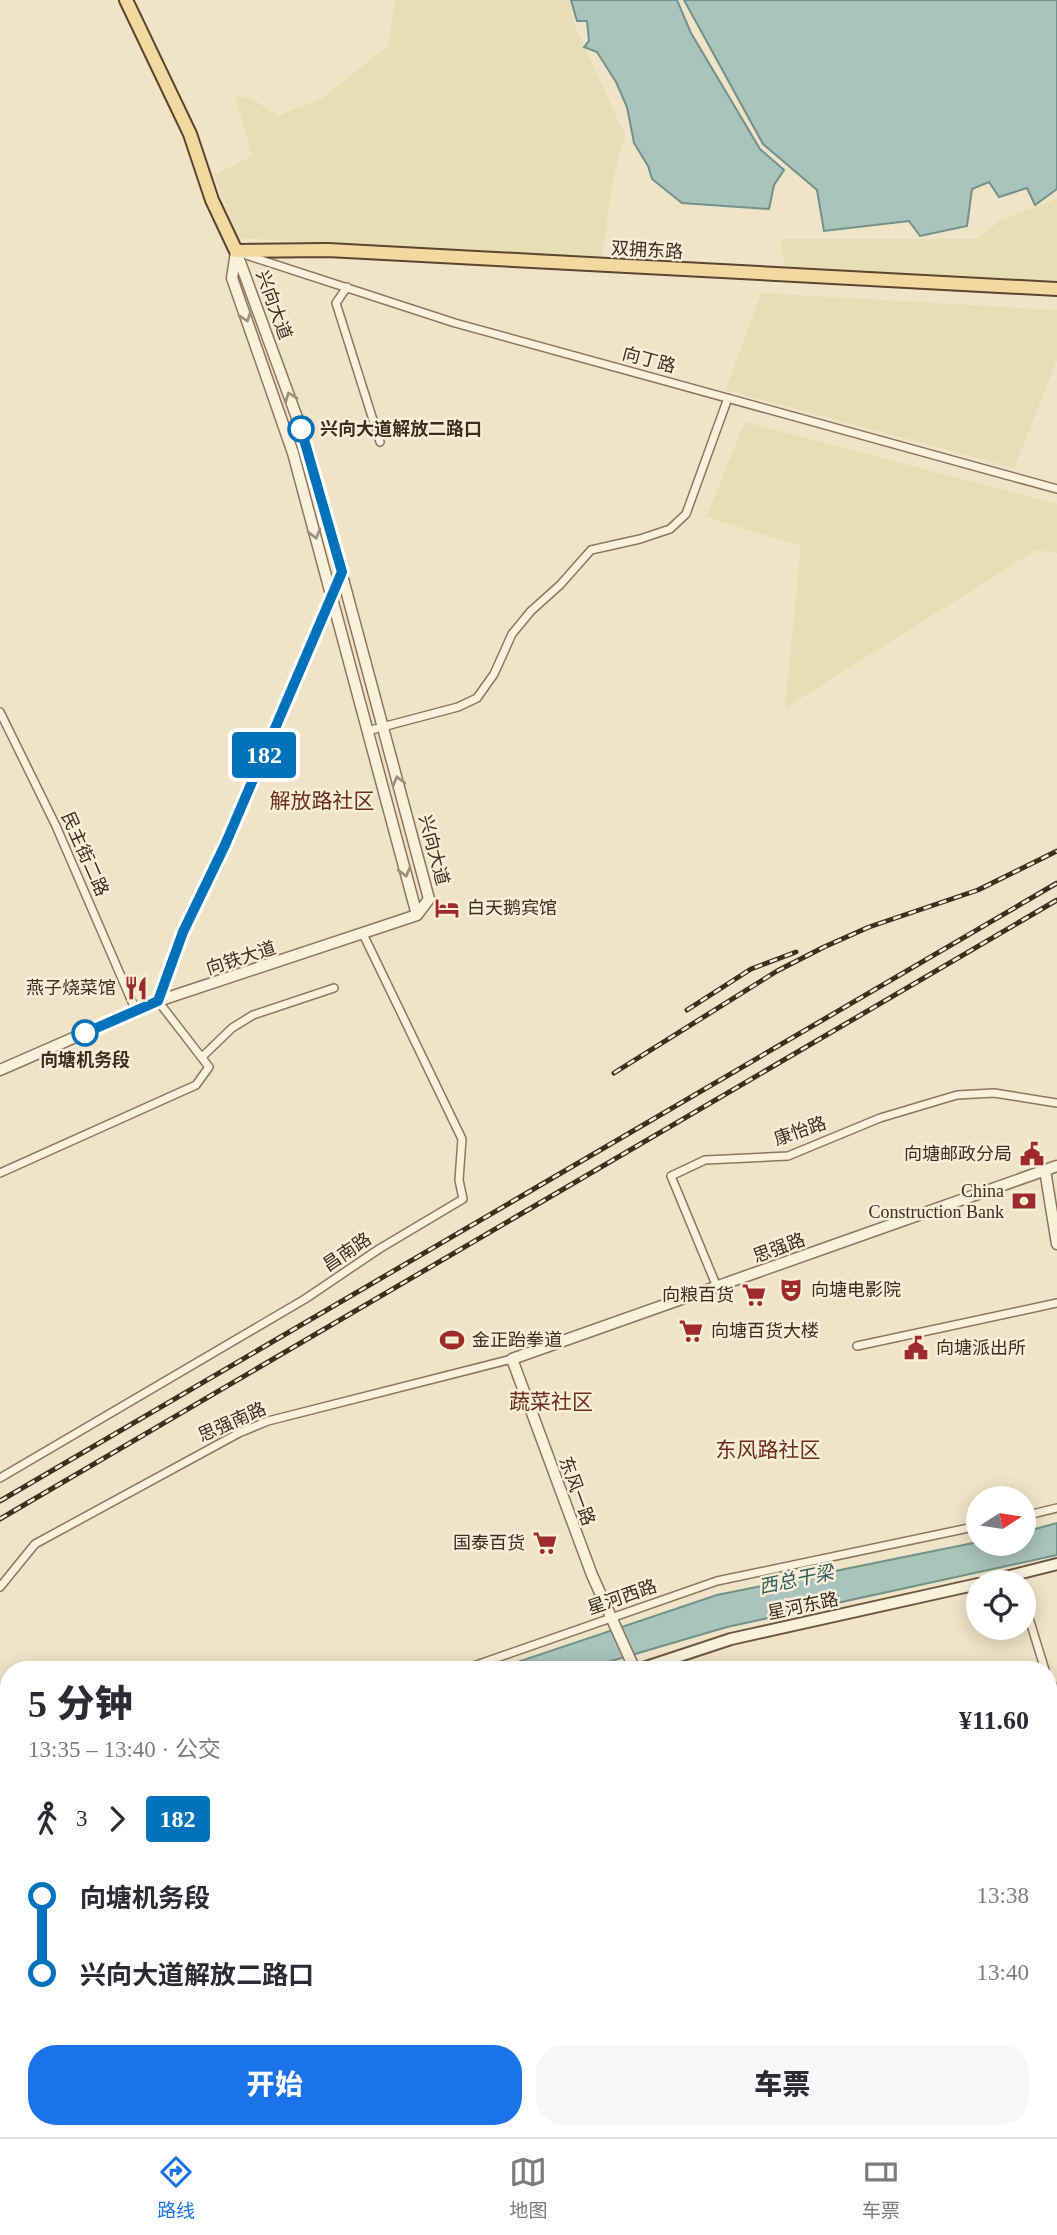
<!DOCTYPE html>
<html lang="zh">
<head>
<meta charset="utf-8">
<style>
  :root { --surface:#fff; --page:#f7f7f7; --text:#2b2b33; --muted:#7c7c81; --line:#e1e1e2; --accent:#1a73e8 }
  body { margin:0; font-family:"Times New Roman","Noto Sans SC",serif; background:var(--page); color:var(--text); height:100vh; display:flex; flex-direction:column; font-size:26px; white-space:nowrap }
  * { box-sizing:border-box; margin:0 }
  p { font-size:23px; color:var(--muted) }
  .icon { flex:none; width:38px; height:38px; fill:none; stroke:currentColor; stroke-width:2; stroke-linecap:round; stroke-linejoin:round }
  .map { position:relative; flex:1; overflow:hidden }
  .panel { position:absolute; left:0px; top:1661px; width:1057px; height:478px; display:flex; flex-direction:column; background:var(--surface); border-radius:28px 28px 0 0; box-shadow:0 4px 18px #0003 }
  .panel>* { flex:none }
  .badge { padding:0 14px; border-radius:5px; font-size:24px; line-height:46px }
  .needle { width:46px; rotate:78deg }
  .fabs { position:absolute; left:966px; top:1486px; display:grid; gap:14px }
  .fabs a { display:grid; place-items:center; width:70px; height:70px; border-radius:50%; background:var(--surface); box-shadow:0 4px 18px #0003; font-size:35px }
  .map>.badge { position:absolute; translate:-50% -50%; box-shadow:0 0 0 4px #fff }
  .legs { display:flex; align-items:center; gap:10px; height:77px; padding:0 28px; font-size:23px }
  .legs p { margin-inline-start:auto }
  .summary { display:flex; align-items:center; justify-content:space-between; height:119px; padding:0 28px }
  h1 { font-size:38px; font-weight:800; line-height:52px }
  .cta { display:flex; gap:14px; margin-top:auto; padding:14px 28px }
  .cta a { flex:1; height:80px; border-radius:28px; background:var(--accent); color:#fff; font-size:28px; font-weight:800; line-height:80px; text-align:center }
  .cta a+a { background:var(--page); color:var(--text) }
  ul { padding:0 28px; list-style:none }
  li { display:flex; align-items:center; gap:24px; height:77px; font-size:26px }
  li i { display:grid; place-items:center; width:10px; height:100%; margin:0 9px; background:currentColor }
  li i::after { content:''; width:18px; height:18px; margin:-9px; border:5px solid; border-radius:50%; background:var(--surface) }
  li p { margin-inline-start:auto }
  li:first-child i { background:linear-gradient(#0000 50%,currentColor 0) }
  li:last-child i { background:linear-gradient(currentColor 50%,#0000 0) }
  .menu { display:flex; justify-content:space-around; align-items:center; height:98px; border-top:2px solid var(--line); background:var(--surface); font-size:19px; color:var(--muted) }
  .menu a { display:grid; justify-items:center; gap:4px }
  .menu .selected { color:var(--accent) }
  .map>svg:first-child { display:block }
</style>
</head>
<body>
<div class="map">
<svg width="1057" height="2137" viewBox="0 0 1057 2137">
  <rect width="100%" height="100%" fill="#f0e4c8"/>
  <path fill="#e6deb5" d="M396 0H569L574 24 625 135 613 179 602 258 238 238 214 175 252 156 235 96 251 98 278 116 322 98 388 46Z
    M1057 199V281L785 269 780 239H976L1001 220Z
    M761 293 1057 310V360L1014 468 726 390Z
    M745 422 1057 504V553L1036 550 785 708 801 546 706 517Z"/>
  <path fill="#a9c4bc" stroke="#6f938a" stroke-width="2" d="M571 0H677L691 33 760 149 784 170 774 185 769 209 682 203 652 179 648 166 634 143 627 107 616 82 597 52 584 47 589 41 587 21H577Z
    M684 0H1057V189L1035 205 1027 188 999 197 989 182 972 189 967 226 920 236 909 221 824 231 817 190 763 144Z
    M1057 1523V1555L727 1627 584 1669 494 1670 717 1595 978 1542 1024 1544V1532Z
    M9 1839V1913L0 1924V1841Z
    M0 2061 9 2067V2130H577L605 2137H0Z"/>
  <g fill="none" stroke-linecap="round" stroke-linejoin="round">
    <g stroke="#8d765c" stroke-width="10">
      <path id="minor" d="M246 255 455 323 1057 489
        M347 287 336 303 380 442
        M0 712 56 826 136 1011
        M367 731 458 707 477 698 494 674 512 634 531 611 560 585 591 550 640 539 670 529 686 514 728 398
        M203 1056 232 1028 253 1015 334 988
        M0 1173 196 1085 209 1067 158 1001 183 932 225 845 342 572
        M717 1287 671 1176 705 1160 788 1156 880 1118 957 1095 994 1093 1057 1103
        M857 1346 1057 1303
        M0 1478 305 1299 379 1249 463 1199 459 1180 462 1139 363 934
        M1024 1516 1057 1508
        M0 1587 35 1544 239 1433 268 1421 512 1359
        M1024 1602 1045 1670
        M462 1670 717 1581 978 1526
        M1048 1678 1057 1693
        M0 1837 9 1834
        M1048 2032 1057 2028"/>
    </g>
    <g stroke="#8d765c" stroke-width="13">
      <path id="tertiary" d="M236 251 307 445 429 899 417 915
        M236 252 232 278 293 453 417 915
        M0 1070 158 1001 417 915
        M1045 1170 1057 1244
        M635 1670 592 1575 512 1359 1057 1166
        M839 2130 842 2137"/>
    </g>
    <g stroke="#6f573f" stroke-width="14">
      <path id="secondary" d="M986 1582 1057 1564
        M637 1670 731 1639 978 1584
        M0 1954 3 1943 9 1934"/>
    </g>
    <g stroke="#5b4430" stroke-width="16">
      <path id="primary" d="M126 0 190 134 212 200 236 251 328 250 1057 289"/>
    </g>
    <use href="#minor" stroke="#faf1dc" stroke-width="7"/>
    <use href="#tertiary" stroke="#faf1dc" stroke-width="10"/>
    <use href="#secondary" stroke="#faf1dc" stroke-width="10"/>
    <use href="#primary" stroke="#f3d9a0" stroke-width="12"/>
    <g stroke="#3d2e20" stroke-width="5">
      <path id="rail" d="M687 1010 751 969 796 952
        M614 1073 777 971 824 947 869 927 978 890 1057 851
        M0 1501 1057 883
        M0 1519 1057 900"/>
    </g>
    <use href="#rail" stroke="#f7eed8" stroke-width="2.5" stroke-dasharray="8" stroke-linecap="butt"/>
  </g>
  <defs><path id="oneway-chevron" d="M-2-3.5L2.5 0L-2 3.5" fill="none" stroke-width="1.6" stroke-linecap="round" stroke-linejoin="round" transform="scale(1.75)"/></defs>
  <g stroke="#9c907e">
    <use href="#oneway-chevron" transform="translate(246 317) rotate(71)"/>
    <use href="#oneway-chevron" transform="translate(290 397) rotate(-110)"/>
    <use href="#oneway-chevron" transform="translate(315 534) rotate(75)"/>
    <use href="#oneway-chevron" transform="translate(398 781) rotate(-105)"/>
    <use href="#oneway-chevron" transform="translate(405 872) rotate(75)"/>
  </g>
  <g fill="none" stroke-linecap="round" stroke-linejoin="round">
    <g stroke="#fff" stroke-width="16">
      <path id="line-1" d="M85 1033 158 1001 183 932 225 845 342 572 301 429"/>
    </g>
    <use href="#line-1" stroke="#0072bc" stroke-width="10"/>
  </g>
  <defs>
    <g id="hotel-bare" transform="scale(1.89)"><path d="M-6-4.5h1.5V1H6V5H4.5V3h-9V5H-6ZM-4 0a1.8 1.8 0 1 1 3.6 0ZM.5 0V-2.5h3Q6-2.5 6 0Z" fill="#9e2a2b" stroke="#f7eed8" stroke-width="2.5" paint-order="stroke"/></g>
    <g id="restaurant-bare" transform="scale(1.89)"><path d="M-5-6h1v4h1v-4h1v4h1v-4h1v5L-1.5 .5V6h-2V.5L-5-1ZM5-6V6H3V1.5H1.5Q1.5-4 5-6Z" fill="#9e2a2b" stroke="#f7eed8" stroke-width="2.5" paint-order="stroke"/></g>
    <g id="civic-bare" transform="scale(1.89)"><path d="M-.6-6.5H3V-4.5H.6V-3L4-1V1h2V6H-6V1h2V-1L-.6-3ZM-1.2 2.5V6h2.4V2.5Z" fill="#9e2a2b" stroke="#f7eed8" stroke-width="2.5" paint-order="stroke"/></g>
    <g id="bank-bare" transform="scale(1.89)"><path d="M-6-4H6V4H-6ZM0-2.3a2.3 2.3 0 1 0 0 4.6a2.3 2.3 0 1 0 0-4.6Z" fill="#9e2a2b" stroke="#f7eed8" stroke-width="2.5" paint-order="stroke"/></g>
    <g id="theatre-bare" transform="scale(1.89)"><path d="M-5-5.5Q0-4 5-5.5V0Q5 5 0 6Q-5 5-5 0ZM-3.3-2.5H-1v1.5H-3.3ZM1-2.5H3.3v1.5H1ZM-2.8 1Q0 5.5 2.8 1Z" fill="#9e2a2b" stroke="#f7eed8" stroke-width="2.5" paint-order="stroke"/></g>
    <g id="supermarket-bare" transform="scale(1.89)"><path d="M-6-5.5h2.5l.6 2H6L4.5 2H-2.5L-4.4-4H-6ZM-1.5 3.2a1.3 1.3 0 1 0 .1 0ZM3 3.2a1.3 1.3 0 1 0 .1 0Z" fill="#9e2a2b" stroke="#f7eed8" stroke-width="2.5" paint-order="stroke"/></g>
    <g id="stadium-bare" transform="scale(1.89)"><path d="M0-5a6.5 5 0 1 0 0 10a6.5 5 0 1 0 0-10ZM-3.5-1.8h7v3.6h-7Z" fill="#9e2a2b" stroke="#f7eed8" stroke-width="2.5" paint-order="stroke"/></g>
  </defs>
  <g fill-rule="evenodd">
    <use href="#hotel-bare" x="447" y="908"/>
    <use href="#restaurant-bare" x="136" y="988"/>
    <use href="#civic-bare" x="1032" y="1154"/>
    <use href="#bank-bare" x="1024" y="1201"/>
    <use href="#theatre-bare" x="791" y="1290"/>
    <use href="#supermarket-bare" x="754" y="1295"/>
    <use href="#supermarket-bare" x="691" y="1331"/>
    <use href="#stadium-bare" x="452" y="1340"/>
    <use href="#civic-bare" x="916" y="1348"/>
    <use href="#supermarket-bare" x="545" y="1543"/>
  </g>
  <g fill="#fff" stroke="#0072bc" stroke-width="3.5">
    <circle cx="301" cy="429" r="12"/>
    <circle cx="85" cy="1033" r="12"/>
  </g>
  <g text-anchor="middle" stroke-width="5" stroke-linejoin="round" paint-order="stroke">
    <g font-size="18" fill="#3d2e20" stroke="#f7eed8">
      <text transform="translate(647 250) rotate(3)" y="6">双拥东路</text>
      <text transform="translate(274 305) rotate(70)" y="6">兴向大道</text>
      <text transform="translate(649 360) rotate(15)" y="6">向丁路</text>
      <text transform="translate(434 850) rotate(75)" y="6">兴向大道</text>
      <text transform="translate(85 854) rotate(66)" y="6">民主街二路</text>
      <text transform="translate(241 958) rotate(-18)" y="6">向铁大道</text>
      <text transform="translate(800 1131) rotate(-19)" y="6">康怡路</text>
      <text transform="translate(779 1248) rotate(-20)" y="6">思强路</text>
      <text transform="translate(347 1252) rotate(-34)" y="6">昌南路</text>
      <text transform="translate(232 1422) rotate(-24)" y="6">思强南路</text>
      <text transform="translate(577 1491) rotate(70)" y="6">东风一路</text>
      <text transform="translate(622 1597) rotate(-19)" y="6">星河西路</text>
      <text transform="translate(803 1606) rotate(-12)" y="6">星河东路</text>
    </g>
    <g font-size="18" font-weight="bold" fill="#3d2e20" stroke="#f7eed8" text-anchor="start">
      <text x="320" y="435">兴向大道解放二路口</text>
      <text x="85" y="1066" text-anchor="middle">向塘机务段</text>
    </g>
    <g font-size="18" fill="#3d2e20" stroke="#f7eed8" text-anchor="start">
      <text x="467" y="914">白天鹅宾馆</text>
      <text x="116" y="994" text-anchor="end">燕子烧菜馆</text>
      <text x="1012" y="1160" text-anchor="end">向塘邮政分局</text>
      <text x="1004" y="1197" text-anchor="end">China<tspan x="1004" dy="21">Construction Bank</tspan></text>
      <text x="811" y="1296">向塘电影院</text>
      <text x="734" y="1301" text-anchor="end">向粮百货</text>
      <text x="711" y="1337">向塘百货大楼</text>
      <text x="472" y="1346">金正跆拳道</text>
      <text x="936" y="1354">向塘派出所</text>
      <text x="525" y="1549" text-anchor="end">国泰百货</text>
    </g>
    <g font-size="19" font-style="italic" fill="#2f5d5a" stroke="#f7eed8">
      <text transform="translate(796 1579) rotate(-12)" y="7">西总干梁</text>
    </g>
    <g font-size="21" fill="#6b2e1e" stroke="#f7eed8">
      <text x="322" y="808">解放路社区</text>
      <text x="551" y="1409">蔬菜社区</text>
      <text x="768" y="1457">东风路社区</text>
    </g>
  </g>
</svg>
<div class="fabs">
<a><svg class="needle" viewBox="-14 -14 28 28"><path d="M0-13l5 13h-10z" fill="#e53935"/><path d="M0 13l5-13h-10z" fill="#7c7c81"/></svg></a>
<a><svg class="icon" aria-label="locate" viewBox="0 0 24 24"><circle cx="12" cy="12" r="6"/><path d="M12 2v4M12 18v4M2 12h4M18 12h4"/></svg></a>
</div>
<b class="badge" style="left:264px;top:755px;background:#0072bc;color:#fff">182</b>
<section class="panel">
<div class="summary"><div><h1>5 分钟</h1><p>13:35 – 13:40 · 公交</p></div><b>¥11.60</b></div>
<div class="legs"><svg class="icon" aria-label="walk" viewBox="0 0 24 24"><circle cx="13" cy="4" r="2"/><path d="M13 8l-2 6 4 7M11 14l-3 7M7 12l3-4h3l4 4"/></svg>3<svg class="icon" aria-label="forward" viewBox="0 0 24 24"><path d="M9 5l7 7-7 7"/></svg><b class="badge" style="background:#0072bc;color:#fff">182</b></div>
<ul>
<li><i style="color:#0072bc"></i><b>向塘机务段</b><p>13:38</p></li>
<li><i style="color:#0072bc"></i><b>兴向大道解放二路口</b><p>13:40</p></li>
</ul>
<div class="cta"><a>开始</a><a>车票</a></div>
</section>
</div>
<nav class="menu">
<a class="selected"><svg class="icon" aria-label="directions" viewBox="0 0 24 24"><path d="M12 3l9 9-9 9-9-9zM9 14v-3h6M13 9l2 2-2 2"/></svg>路线</a>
<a><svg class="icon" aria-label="map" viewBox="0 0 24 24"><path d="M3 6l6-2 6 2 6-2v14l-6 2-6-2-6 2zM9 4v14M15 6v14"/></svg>地图</a>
<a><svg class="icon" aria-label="tickets" viewBox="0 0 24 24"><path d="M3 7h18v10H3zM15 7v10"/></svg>车票</a>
</nav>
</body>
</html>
